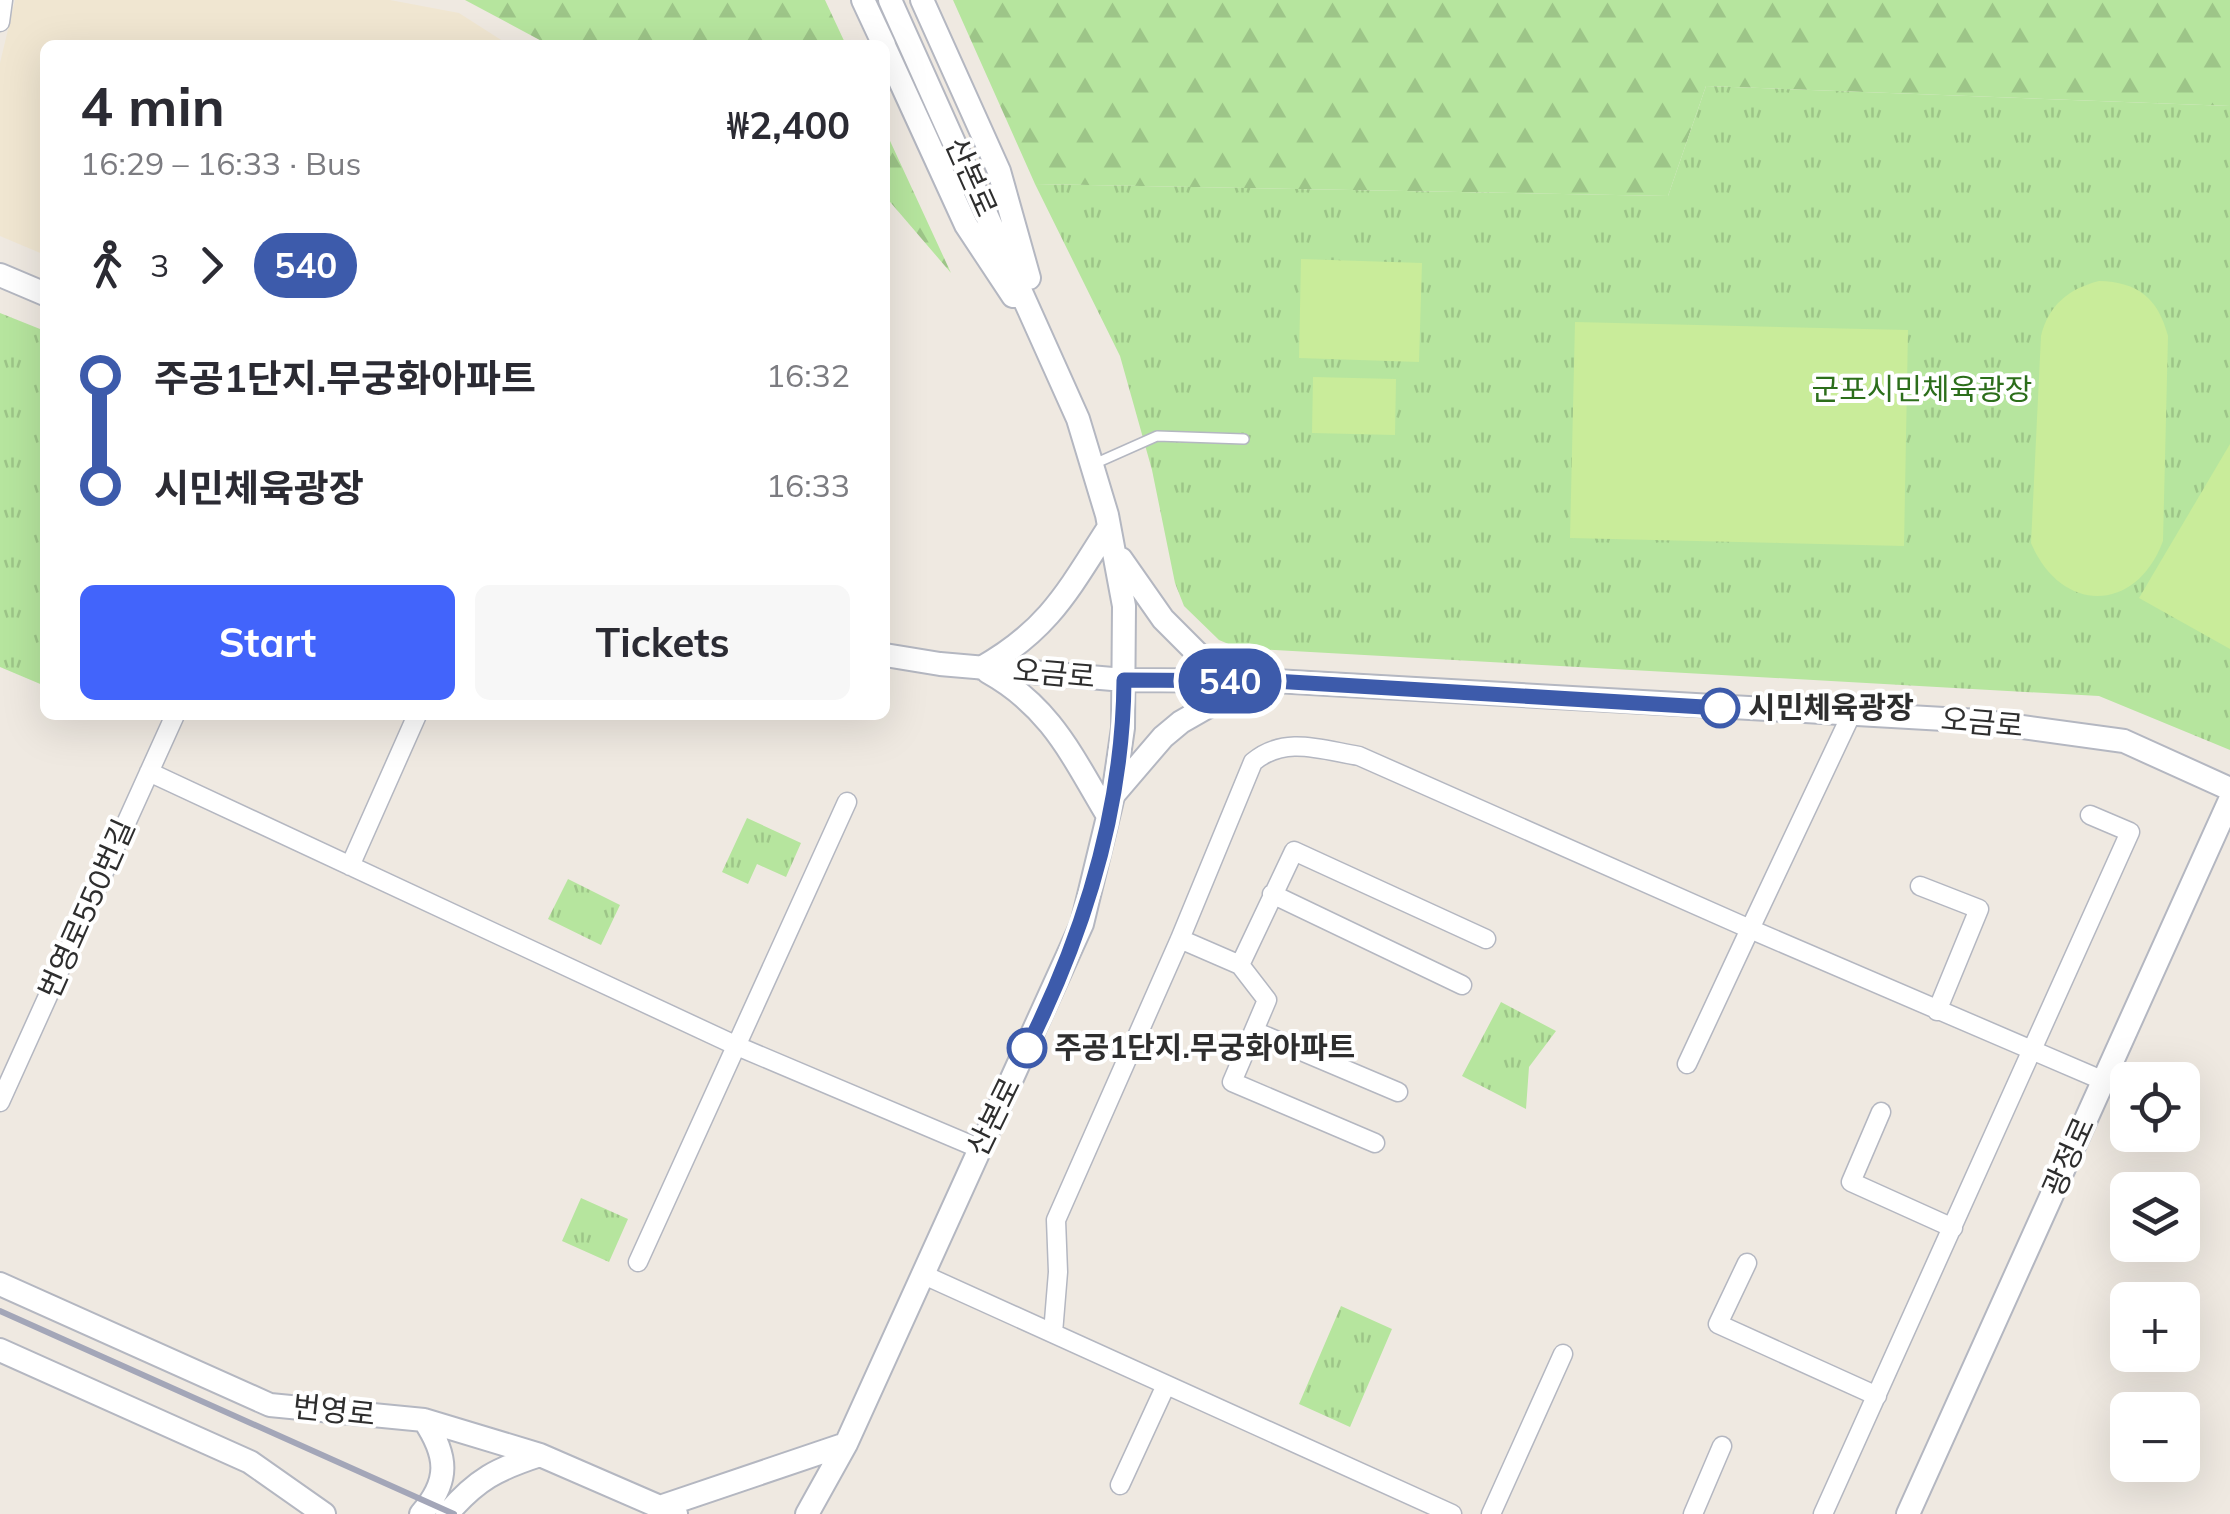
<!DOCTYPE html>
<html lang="en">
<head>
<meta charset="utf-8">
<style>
  :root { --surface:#fff; --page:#f7f7f7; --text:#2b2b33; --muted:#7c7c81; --accent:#4264fb }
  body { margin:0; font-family:Mulish,"Noto Sans KR",sans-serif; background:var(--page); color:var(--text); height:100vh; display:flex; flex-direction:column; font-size:38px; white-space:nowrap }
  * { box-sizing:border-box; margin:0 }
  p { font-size:32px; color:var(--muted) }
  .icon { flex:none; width:55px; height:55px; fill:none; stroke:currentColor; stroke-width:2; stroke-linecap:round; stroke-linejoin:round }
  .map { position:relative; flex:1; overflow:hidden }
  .details { position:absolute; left:40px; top:40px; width:850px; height:680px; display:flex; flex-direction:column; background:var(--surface); border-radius:15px; box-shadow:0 10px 40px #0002 }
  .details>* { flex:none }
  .badge { padding:0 20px; border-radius:32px; font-size:35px; line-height:65px }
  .buttons { position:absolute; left:2110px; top:1062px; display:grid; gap:20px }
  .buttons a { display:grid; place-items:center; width:90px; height:90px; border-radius:15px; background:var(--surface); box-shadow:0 10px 40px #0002; font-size:50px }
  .map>.badge { position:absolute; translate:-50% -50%; box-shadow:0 0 0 5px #fff }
  .legs { display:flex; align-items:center; gap:15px; height:110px; padding:0 40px; font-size:32px }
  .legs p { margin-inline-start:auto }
  .summary { display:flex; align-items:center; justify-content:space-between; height:170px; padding:0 40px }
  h1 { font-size:55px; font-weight:700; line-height:75px }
  .cta { display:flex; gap:20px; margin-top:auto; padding:20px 40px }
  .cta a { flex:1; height:115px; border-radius:15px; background:var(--accent); color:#fff; font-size:40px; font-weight:700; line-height:115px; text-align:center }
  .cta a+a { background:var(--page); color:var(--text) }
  ul { padding:0 40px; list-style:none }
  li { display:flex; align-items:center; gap:35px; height:110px; font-size:38px }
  li i { display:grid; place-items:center; width:15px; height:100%; margin:0 12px; background:currentColor }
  li i::after { content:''; width:25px; height:25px; margin:-12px; border:8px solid; border-radius:50%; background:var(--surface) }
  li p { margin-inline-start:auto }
  li:first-child i { background:linear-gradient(#0000 50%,currentColor 0) }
  li:last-child i { background:linear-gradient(currentColor 50%,#0000 0) }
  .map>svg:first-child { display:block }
</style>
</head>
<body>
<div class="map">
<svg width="2230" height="1514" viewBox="0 0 2230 1514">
  <defs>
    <pattern id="forest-firs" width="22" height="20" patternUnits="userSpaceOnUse" patternTransform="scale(2.5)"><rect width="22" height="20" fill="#b6e59e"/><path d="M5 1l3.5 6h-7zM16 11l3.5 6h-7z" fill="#9dc588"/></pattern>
    <pattern id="park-tufts" width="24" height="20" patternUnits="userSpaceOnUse" patternTransform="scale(2.5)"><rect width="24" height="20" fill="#b6e59e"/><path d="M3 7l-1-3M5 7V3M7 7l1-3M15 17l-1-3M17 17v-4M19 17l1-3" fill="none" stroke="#9dc588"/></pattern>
  </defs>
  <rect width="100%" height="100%" fill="#efe9e1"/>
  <path fill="#f0e6d1" d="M15 0H390L459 13 509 45H45V255L0 236V63Z"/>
  <path fill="url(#forest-firs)" d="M465 0H825L846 45H549Z
    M953 0H2230V106L1706 86 1668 196 1035 184Z
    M885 130 951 273 885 196Z"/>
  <path fill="url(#park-tufts)" d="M1706 86 2230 106V750L2099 696 1238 648 1219 640 1184 606 1175 583 1152 470 1120 356 1035 184 1668 196Z
    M0 313 45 331V686L0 667Z
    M747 818 801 843 786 877 757 864 748 884 722 872Z
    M568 879 620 905 601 945 548 919Z
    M1501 1002 1556 1031 1529 1067 1526 1109 1462 1076Z
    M581 1198 628 1219 609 1262 562 1241Z
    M1341 1306 1392 1329 1350 1427 1299 1404Z"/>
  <path fill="#c9ec9a" d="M1301 259 1422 263 1419 362 1299 358Z
    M2099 281C2138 282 2158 298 2168 336L2163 541C2136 614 2061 614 2031 543L2041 336C2049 305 2068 289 2099 281Z
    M1575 322 1908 330 1904 546 1570 538Z
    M1313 377 1396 379 1395 435 1312 433Z
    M2230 444V649L2139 598Z"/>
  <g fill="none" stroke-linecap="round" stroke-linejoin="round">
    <g stroke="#b4b7c1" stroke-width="12">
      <path id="service" d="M1094 464 1157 436 1244 439"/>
    </g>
    <g stroke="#b4b7c1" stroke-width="21">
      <path id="minor" d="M0 22 3 0
        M1851 715 1750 929 2104 1081
        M149 772 737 1046 978 1148
        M350 866 417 715
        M1920 886 1979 909 1937 1011
        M1272 894 1462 985
        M1180 939 1240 965 1294 851 1486 939
        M1240 965 1267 1000 1232 1082 1375 1143
        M1254 1031 1398 1092
        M0 1102 175 715
        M1881 1112 1851 1182 1953 1228
        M638 1262 847 802
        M1747 1263 1718 1324 1877 1396
        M924 1275 1452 1514
        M1053 1333 1058 1272 1056 1220 1180 939 1253 762C1285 735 1322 750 1359 756L1750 929 1687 1064
        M1120 1485 1166 1385
        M1491 1514 1563 1354
        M1693 1514 1722 1446
        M1823 1514 2130 832 2090 815"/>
    </g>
    <g stroke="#b4b7c1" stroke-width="26">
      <path id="tertiary" d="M863 0 884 45
        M922 0 999 171 1029 278
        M885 48 966 225 1013 296
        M0 275 45 294
        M1121 559 1163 619 1225 681
        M885 655 940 664 1124 680 1275 681 1979 721 2124 741 2230 789
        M981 668C1049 630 1069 589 1109 527
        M988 672C1051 707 1072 756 1108 816
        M1115 793 1163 737 1181 722 1251 682
        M0 1284 270 1405 424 1420 540 1455 676 1514
        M0 1350 250 1462 324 1514
        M660 1507 846 1444
        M421 1514C450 1481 448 1456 424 1420
        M447 1514C477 1479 497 1469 540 1455
        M807 1514 846 1444 1082 924 1113 796 1123 728 1124 606 1107 515 1078 419 890 0
        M1908 1514 2230 800"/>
    </g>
    <use href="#service" stroke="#fff" stroke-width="9"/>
    <use href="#minor" stroke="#fff" stroke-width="18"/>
    <use href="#tertiary" stroke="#fff" stroke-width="22"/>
    <path stroke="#a3a6b8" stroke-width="6" d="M0 1311 454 1514"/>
  </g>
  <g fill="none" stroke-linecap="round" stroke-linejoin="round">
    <g stroke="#fff" stroke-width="22">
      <path id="line-1" d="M1027 1048C1084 934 1123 808 1124 680L1274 681 1720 708"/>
    </g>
    <use href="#line-1" stroke="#3d5bab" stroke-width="15"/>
  </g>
  <g fill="#fff" stroke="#3d5bab" stroke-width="5">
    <circle cx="1720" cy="708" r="18"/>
    <circle cx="1027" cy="1048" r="18"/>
  </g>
  <g text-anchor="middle" stroke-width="8" stroke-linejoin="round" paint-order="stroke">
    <g font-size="30" fill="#2e2e2e" stroke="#fff">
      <text transform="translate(971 177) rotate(66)" y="10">산본로</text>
      <text transform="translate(1054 674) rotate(5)" y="10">오금로</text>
      <text transform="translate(1982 723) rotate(5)" y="10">오금로</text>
      <text transform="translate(87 909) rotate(-66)" y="10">번영로550번길</text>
      <text transform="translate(994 1117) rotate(-64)" y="10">산본로</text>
      <text transform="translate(2069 1157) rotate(-66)" y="10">광정로</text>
      <text transform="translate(334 1411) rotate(6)" y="10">번영로</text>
    </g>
    <g font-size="30" fill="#2c6e1b" stroke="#fff">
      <text x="1922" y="400">군포시민체육광장</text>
    </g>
    <g font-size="30" font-weight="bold" fill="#2e2e2e" stroke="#fff" text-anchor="start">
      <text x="1748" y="718">시민체육광장</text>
      <text x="1054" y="1058">주공1단지.무궁화아파트</text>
    </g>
  </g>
</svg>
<div class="buttons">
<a><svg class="icon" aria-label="locate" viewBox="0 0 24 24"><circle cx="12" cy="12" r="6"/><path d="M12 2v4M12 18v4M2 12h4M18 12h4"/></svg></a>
<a><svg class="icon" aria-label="layers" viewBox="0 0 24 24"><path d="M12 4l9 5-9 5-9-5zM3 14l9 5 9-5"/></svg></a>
<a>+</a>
<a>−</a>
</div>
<b class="badge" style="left:1230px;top:681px;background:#3d5bab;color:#fff">540</b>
<section class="details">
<div class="summary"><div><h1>4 min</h1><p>16:29 – 16:33 · Bus</p></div><b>₩2,400</b></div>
<div class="legs"><svg class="icon" aria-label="walk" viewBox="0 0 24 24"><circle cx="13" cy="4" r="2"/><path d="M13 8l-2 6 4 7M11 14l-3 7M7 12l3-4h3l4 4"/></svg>3<svg class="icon" aria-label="forward" viewBox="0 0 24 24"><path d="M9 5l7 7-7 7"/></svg><b class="badge" style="background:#3d5bab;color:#fff">540</b></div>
<ul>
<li><i style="color:#3d5bab"></i><b>주공1단지.무궁화아파트</b><p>16:32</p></li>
<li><i style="color:#3d5bab"></i><b>시민체육광장</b><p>16:33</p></li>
</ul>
<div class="cta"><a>Start</a><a>Tickets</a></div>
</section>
</div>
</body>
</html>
